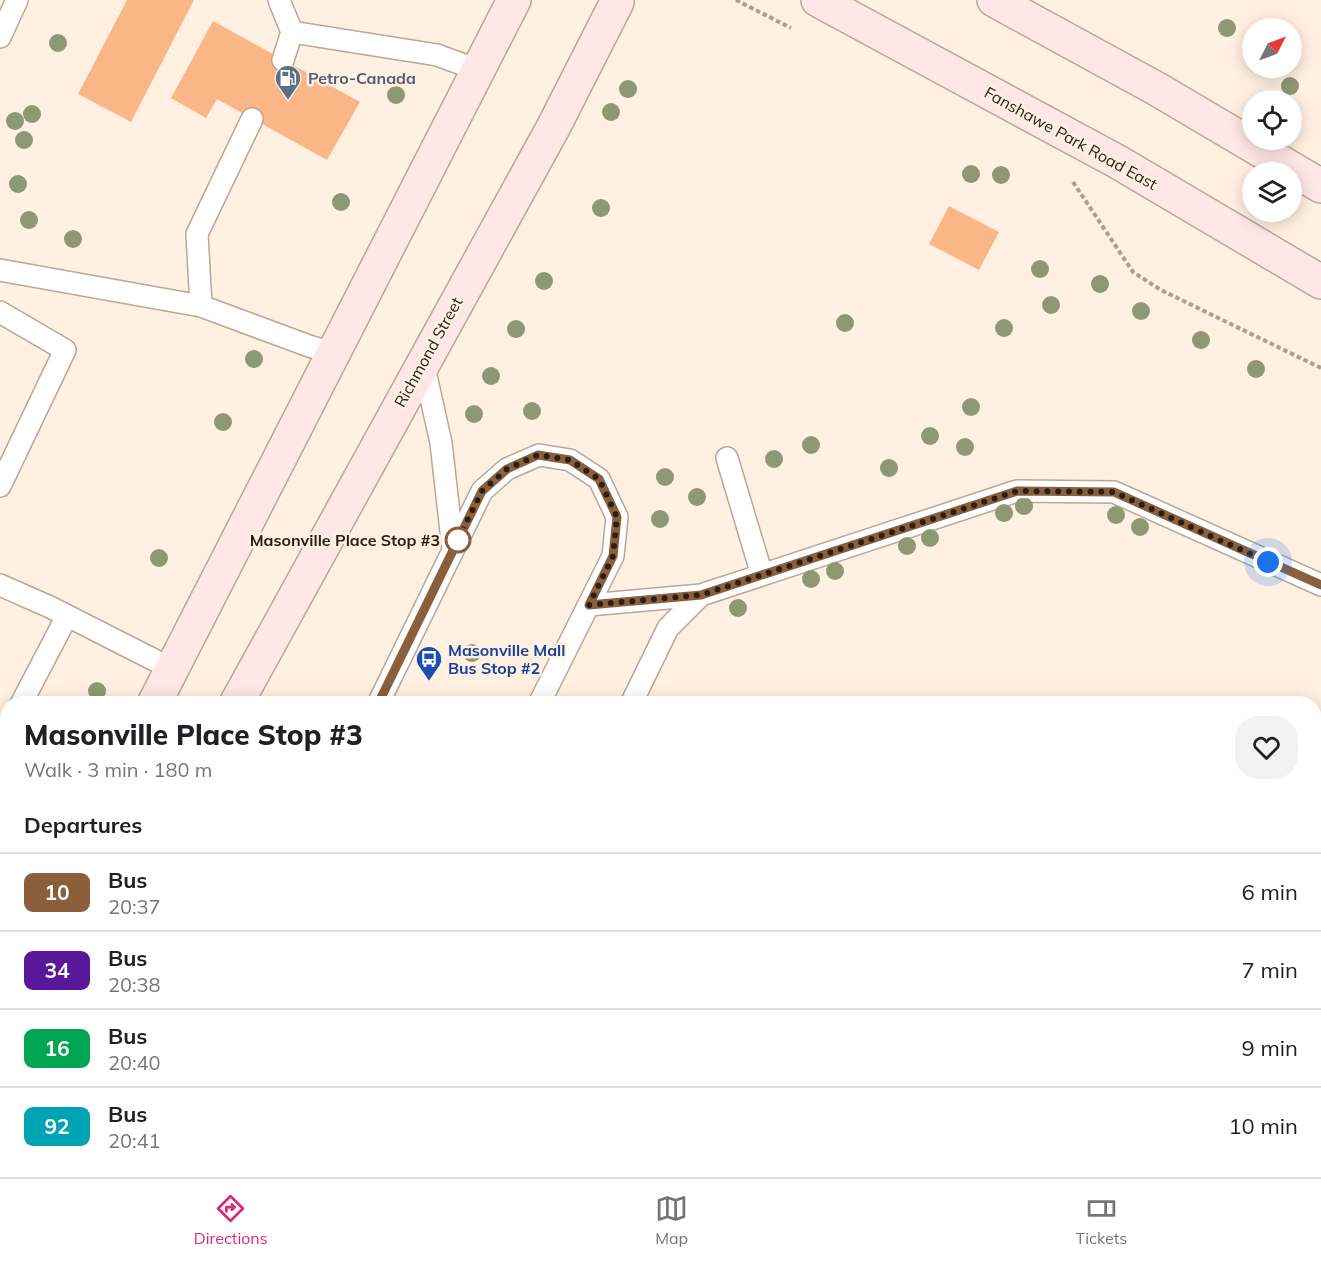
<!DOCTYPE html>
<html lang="en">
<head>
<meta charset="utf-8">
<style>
  :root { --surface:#fff; --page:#f2f2f2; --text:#202124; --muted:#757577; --line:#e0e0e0; --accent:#db2777 }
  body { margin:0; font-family:Mulish,sans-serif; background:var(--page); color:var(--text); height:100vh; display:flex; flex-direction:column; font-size:22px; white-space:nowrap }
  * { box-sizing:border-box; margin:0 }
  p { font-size:20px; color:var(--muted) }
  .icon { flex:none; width:33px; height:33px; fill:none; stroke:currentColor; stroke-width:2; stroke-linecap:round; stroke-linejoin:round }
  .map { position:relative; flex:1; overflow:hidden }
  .drawer { position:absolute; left:0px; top:696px; width:1322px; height:482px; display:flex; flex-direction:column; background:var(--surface); border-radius:24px 24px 0 0; box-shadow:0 3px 15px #0003 }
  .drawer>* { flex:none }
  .badge { padding:0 12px; border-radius:9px; font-size:21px; line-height:39px }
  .needle { width:39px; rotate:48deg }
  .tools { position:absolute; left:1242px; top:18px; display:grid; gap:12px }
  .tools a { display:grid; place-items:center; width:60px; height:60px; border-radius:50%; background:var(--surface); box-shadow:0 3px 15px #0003; font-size:30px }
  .you { position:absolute; width:30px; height:30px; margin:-15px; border:4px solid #fff; border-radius:50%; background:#1a73e8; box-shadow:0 0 0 9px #1a73e833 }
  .map>.badge { position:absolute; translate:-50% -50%; box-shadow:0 0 0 3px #fff }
  h2 { padding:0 24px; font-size:22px; line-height:54px }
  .round { display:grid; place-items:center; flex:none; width:63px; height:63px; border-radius:24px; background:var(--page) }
  .overview { display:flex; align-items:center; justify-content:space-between; height:102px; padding:0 24px }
  h1 { font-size:28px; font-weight:800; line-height:45px }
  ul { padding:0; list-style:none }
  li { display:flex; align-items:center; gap:18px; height:78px; padding:0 24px; border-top:2px solid var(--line) }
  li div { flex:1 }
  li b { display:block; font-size:22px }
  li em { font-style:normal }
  li .badge { min-width:66px; font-weight:700; text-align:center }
  .tabs { display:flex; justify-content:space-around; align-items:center; height:84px; border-top:2px solid var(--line); background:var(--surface); font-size:16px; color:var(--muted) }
  .tabs a { display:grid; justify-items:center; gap:3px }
  .tabs .current { color:var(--accent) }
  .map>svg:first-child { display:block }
</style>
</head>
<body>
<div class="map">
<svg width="1321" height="1177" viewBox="0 0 1321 1177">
  <rect width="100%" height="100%" fill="#fff0e1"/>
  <path fill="#fbb688" d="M127 0H194L131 122 78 94Z
    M213 21 360 102 327 160 217 99 206 118 171 98Z
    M949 206 999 232 979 270 929 244Z
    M1321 961V1177H1199L1202 1170H1314V963Z"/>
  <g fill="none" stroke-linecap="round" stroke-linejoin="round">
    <g stroke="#b8a896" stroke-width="24">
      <path id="lane" d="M279 0 292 32 283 60
        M292 32 437 55 478 70
        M0 37 17 0
        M0 270 201 306 309 346 333 353
        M201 306 197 234 252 119
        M0 312 65 350 0 486
        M423 362 441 443 453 549
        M727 458 762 575
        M0 585 50 607 172 669
        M589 605 701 595 1017 491 1114 492 1321 585
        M21 704 67 616
        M378 704 482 491 507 469 539 455 570 460 599 479 617 517 613 556 539 704
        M631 704 668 628 701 595
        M0 743 8 729
        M1314 917 1321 914
        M395 1170 397 1177
        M643 1170 645 1177
        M1159 1177 1163 1170"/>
    </g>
    <g stroke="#b8a896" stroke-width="36">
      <path id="street" d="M0 935 8 939"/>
    </g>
    <g stroke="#b8a896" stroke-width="36">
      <path id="secondary" d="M818 0 1118 162 1321 282
        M994 0 1157 89 1321 186
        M154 704 514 0
        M236 704 554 126 617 2 616 0
        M0 1008 8 994
        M0 1149 8 1136"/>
    </g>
    <path stroke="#ab9f93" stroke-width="4" stroke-dasharray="4.5 3" stroke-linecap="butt" d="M736 0 791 28
      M1073 182 1133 272 1161 290 1321 368"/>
    <use href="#lane" stroke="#fff" stroke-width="21"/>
    <use href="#street" stroke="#fff" stroke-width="33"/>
    <use href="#secondary" stroke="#fee7e5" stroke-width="33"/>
  </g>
  <g fill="#8c9974">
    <circle cx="1227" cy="28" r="9"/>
    <circle cx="58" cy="43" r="9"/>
    <circle cx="1290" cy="86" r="9"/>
    <circle cx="628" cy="89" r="9"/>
    <circle cx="396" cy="95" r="9"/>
    <circle cx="611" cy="112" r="9"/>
    <circle cx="32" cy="114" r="9"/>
    <circle cx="15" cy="121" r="9"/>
    <circle cx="24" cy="140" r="9"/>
    <circle cx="971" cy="174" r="9"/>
    <circle cx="1001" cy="175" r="9"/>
    <circle cx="18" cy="184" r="9"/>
    <circle cx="341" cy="202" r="9"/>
    <circle cx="601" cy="208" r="9"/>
    <circle cx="29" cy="220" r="9"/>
    <circle cx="73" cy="239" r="9"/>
    <circle cx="1040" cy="269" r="9"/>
    <circle cx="544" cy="281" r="9"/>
    <circle cx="1100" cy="284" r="9"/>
    <circle cx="1051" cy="305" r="9"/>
    <circle cx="1141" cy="311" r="9"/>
    <circle cx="845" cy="323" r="9"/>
    <circle cx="1004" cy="328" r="9"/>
    <circle cx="516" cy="329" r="9"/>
    <circle cx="1201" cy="340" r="9"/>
    <circle cx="254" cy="359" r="9"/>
    <circle cx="1256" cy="369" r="9"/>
    <circle cx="491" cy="376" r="9"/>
    <circle cx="971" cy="407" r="9"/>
    <circle cx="532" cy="411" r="9"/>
    <circle cx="474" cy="414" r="9"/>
    <circle cx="223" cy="422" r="9"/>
    <circle cx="930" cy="436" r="9"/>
    <circle cx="811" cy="445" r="9"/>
    <circle cx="965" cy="447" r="9"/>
    <circle cx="774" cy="459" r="9"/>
    <circle cx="889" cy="468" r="9"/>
    <circle cx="665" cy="477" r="9"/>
    <circle cx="697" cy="497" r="9"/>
    <circle cx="1024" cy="506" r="9"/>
    <circle cx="1004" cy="513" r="9"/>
    <circle cx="1116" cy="515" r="9"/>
    <circle cx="660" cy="519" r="9"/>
    <circle cx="1140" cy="527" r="9"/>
    <circle cx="930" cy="538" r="9"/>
    <circle cx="907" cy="546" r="9"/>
    <circle cx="159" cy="558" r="9"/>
    <circle cx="835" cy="571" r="9"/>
    <circle cx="811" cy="579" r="9"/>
    <circle cx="738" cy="608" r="9"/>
    <circle cx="472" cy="653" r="9"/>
    <circle cx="97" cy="691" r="9"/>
  </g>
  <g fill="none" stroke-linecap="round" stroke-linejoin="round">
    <g stroke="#fff" stroke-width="14">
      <path id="line" d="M378 704 482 491 507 469 538 455 570 460 599 479 617 517 613 556 589 605 701 595 1017 491 1114 492 1321 585"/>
    </g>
    <use href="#line" stroke="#8b5e3c" stroke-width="9"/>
    <path stroke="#27211a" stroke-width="6" stroke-dasharray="0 10.8" d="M458 540 453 549 482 491 507 469 538 455 570 460 599 479 617 517 613 556 589 605 701 595 1017 491 1114 492 1268 562"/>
  </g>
  <defs>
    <g id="fuel-pin" transform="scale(1.35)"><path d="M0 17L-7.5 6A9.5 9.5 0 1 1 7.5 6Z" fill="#5c6f8a" stroke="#fff0e1"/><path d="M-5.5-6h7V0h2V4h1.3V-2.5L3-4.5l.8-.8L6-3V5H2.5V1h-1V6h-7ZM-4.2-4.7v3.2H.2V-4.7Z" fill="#fff"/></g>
    <g id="bus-pin" transform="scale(1.35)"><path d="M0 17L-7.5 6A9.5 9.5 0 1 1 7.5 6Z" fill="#1a4fb4" stroke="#fff0e1"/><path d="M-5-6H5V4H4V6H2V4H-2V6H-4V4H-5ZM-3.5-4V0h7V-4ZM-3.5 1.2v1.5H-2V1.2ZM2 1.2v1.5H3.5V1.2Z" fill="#fff"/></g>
  </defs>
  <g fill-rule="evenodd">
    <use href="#fuel-pin" x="288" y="78"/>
    <use href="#bus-pin" x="429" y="659"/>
  </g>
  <circle fill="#fff" stroke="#8b5e3c" stroke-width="3" cx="458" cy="540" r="12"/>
  <g text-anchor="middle" stroke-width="5" stroke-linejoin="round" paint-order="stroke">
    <g font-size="16" font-weight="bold" fill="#4e5e75" stroke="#fff0e1" text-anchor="start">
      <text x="308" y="84">Petro-Canada</text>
    </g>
    <g font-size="16" fill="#27211a" stroke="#fff0e1">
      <text transform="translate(1071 138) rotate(29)" y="6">Fanshawe Park Road East</text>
      <text transform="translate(428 352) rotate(-61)" y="6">Richmond Street</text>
    </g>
    <g font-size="16" font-weight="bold" fill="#27211a" stroke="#fff0e1" text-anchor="end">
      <text x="440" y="546">Masonville Place Stop #3</text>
    </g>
    <g font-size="16" font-weight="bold" fill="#164399" stroke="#fff0e1" text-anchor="start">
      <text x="448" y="656">Masonville Mall<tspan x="448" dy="18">Bus Stop #2</tspan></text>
    </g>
  </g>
</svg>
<div class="tools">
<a><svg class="needle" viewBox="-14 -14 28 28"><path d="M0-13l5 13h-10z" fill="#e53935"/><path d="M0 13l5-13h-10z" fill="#757577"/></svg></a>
<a><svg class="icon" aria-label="locate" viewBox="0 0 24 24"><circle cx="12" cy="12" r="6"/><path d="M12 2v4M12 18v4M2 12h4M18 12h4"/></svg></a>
<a><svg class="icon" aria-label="layers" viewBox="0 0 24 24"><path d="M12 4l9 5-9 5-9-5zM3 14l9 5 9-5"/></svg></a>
</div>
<div class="you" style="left:1268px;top:562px"></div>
<section class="drawer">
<div class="overview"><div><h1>Masonville Place Stop #3</h1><p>Walk · 3 min · 180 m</p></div><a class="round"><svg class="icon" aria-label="heart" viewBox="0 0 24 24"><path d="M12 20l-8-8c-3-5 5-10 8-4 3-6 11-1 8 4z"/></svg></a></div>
<h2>Departures</h2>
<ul>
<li><span class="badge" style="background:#8b5e3c;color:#fff">10</span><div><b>Bus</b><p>20:37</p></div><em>6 min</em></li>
<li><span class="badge" style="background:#59189a;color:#fff">34</span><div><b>Bus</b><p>20:38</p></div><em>7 min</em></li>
<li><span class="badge" style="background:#00a651;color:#fff">16</span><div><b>Bus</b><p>20:40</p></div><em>9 min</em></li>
<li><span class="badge" style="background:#00a3b4;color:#fff">92</span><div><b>Bus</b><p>20:41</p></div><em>10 min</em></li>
</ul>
</section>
</div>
<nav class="tabs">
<a class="current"><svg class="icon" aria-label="directions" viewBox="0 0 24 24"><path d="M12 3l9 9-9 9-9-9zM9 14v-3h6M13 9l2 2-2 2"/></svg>Directions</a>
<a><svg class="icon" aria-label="map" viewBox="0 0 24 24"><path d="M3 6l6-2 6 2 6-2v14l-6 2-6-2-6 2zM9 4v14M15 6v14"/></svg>Map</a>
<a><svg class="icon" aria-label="tickets" viewBox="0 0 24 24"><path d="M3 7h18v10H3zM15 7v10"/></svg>Tickets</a>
</nav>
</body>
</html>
